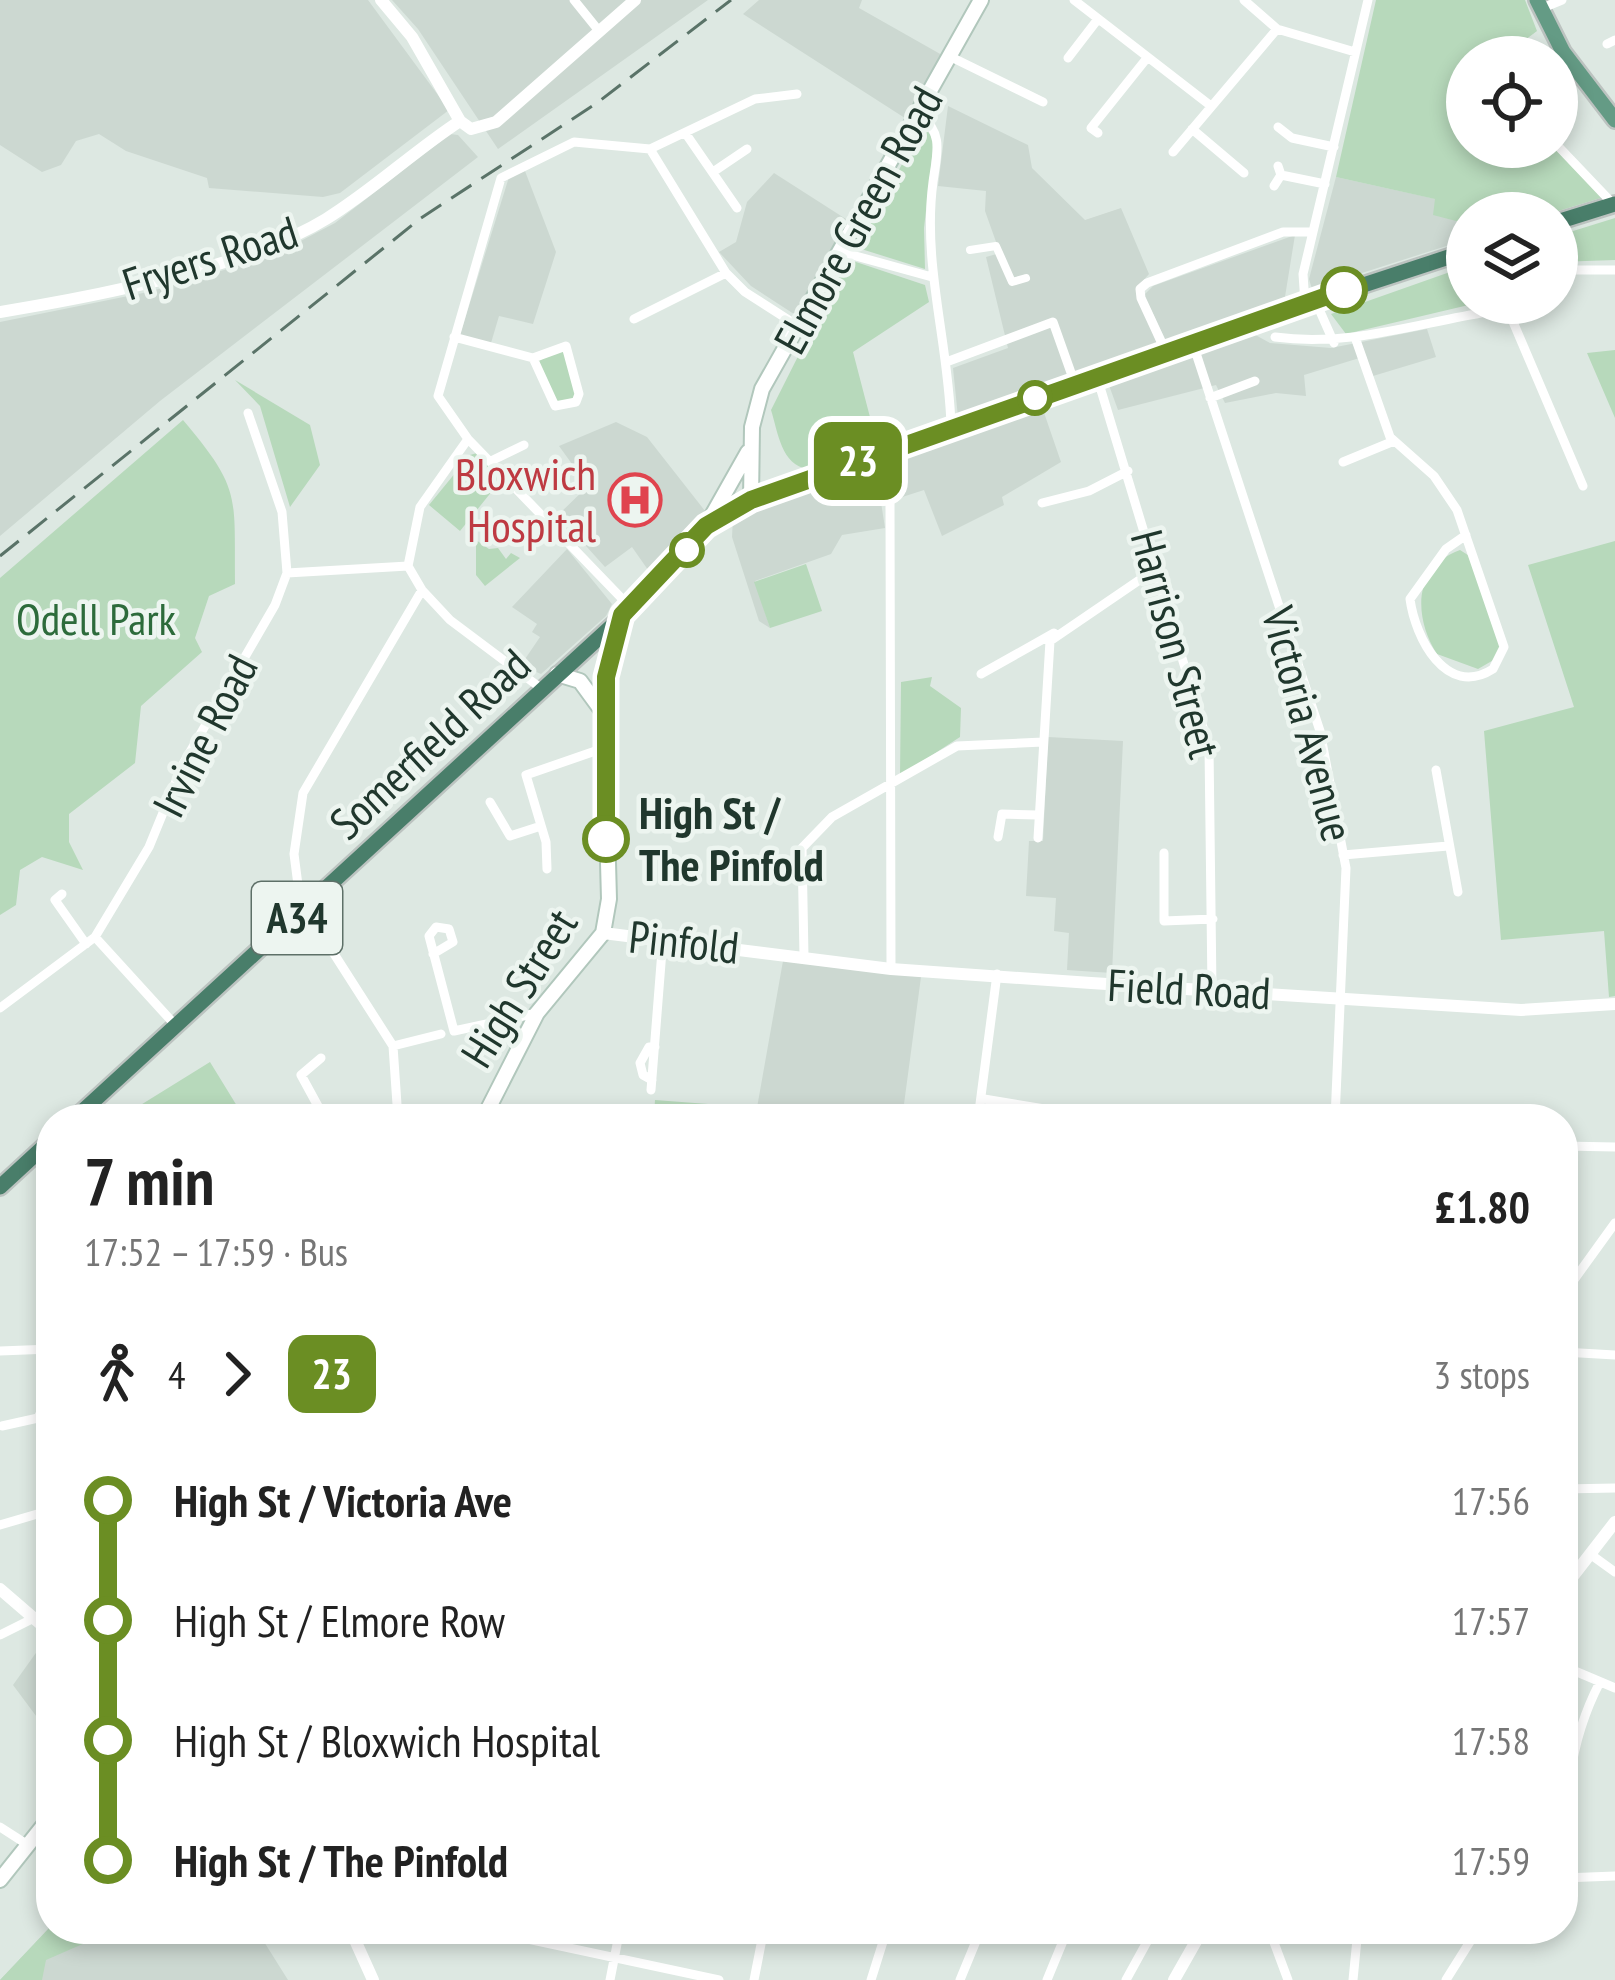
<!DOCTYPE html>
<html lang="en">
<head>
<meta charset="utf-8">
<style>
  :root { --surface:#fff; --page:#f6f6f6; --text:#222; --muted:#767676 }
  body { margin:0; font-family:"PT Sans Narrow",sans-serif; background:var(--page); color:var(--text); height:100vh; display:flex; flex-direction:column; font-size:45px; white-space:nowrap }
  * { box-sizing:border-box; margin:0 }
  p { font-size:39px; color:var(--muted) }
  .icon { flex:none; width:66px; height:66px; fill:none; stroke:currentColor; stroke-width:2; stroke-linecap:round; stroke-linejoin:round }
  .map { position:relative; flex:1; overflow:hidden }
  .side { position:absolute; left:36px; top:1104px; width:1542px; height:840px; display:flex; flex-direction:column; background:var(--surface); border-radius:48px; box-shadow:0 6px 18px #0003 }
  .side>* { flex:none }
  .badge { padding:0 24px; border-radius:18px; font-size:42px; line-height:78px }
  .buttons { position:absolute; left:1446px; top:36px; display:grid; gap:24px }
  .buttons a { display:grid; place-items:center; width:132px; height:132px; border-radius:50%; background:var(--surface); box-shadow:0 6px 18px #0003; font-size:60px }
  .map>.badge { position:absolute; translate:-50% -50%; box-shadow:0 0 0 6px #fff }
  .legs { display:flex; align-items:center; gap:18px; height:132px; padding:0 48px; font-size:39px }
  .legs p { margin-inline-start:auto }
  .head { display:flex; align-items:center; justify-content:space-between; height:204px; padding:0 48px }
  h1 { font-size:66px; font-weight:800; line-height:90px }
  ul { padding:0 48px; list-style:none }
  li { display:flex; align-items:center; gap:42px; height:120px; font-size:45px }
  li i { display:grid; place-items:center; width:18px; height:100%; margin:0 15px; background:currentColor }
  li i::after { content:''; width:30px; height:30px; margin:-15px; border:9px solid; border-radius:50%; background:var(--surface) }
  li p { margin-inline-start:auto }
  li:first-child i { background:linear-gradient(#0000 50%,currentColor 0) }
  li:last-child i { background:linear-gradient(currentColor 50%,#0000 0) }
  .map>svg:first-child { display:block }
</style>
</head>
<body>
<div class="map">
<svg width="1615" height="1980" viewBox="0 0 1615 1980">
  <rect width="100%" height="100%" fill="#dde8e2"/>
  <path fill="#ccd8d1" d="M0 0H368L449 110 340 193 323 197 209 188 207 178 126 151 99 134 76 141 61 165 42 172 0 145Z
    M392 0H708L498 149 418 29Z
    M759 0H862L859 8 942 55 908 120 743 14Z
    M948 106 1028 145 1032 168 1085 220 1121 208 1149 274 1136 289 1159 349 958 417 953 368 1008 348 986 257 1000 253 985 211 986 191 938 186Z
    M450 134 458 135 478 157 160 401 0 536V322L148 292 272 256 335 223Z
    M525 171 556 252 533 324 499 316 491 343 460 335 509 177Z
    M774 173 849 221 797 316 751 286 719 252 736 242 747 202Z
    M1336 177 1436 199 1460 222 1465 240 1312 289 1309 279Z
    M1295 235 1284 303 1168 345 1144 295 1153 286Z
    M1427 329 1436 357 1373 376 1366 356 1304 375 1306 396 1276 393 1225 403 1216 385 1118 410 1106 377 1250 332 1270 343 1331 348Z
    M1040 401 1061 462 1002 497 1004 505 942 536 924 490 893 500 886 460Z
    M616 422 647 437 709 516 653 577 632 547 605 567 558 515 588 486 559 446Z
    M875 464 885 528 842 535 831 554 755 581 770 628 759 621 732 537 733 518 787 492Z
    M567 549 612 604 606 616 541 674 521 665 540 637 532 632 537 624 512 607Z
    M1048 737 1123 741 1112 973 1067 970 1069 933 1054 931 1056 898 1026 896 1029 841H1043Z
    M783 961 921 977 902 1119H755Z
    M48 1636 51 1640V1736L13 1685Z
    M51 1926 256 1929 288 1980H0Z"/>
  <path fill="#b7d9bb" d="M1376 0H1525L1537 31 1502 57H1467V147H1553L1604 197 1552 213H1467L1465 240 1460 222 1433 215 1435 199 1336 177Z
    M923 124 934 141 924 228 925 269 858 248Z
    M1615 218V260L1557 262V236Z
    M847 259 925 285 929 302 853 352 877 444 808 469C781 465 778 432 771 410Z
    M1467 266V303H1477L1346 334 1331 314Z
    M563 348 576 398 557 404 537 362Z
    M1615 350V418L1587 353Z
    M235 380 310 425 320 465 290 507 260 406Z
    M183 420C242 490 234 495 235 584L209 596 195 638 202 652 141 706 135 763 69 814V842L83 870 42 857 20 870 16 905 0 915V578Z
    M477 453 501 480 460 531 429 505 470 455Z
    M476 540 489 549 498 548 506 559 511 553 520 558 485 586 476 575Z
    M1615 541V996L1609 997 1604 931 1501 940 1484 731 1574 707 1528 565Z
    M1460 550 1471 557 1501 645 1497 658 1478 669 1437 654C1414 618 1412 567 1460 550Z
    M806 564 822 611 770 628 754 582Z
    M932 677 930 686 961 708 960 737 900 776 901 682Z
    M210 1062 245 1119H118Z
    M655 1100 748 1107 747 1119H664L654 1116Z
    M51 1926 117 1929 46 1960 42 1980H0Z"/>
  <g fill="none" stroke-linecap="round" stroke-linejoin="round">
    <g stroke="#b1c7bc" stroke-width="18">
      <path id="secondary" d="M751 500 752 427 762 389 981 0
        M709 521 748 452
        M557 674 580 681 602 711
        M483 1119 537 1013 603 933 609 899 604 716 611 644 621 620
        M0 1880 51 1816"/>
    </g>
    <g stroke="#bcc3c0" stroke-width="20">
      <path id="primary" d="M1537 0 1563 52 1615 120"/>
    </g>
    <g stroke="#bcc3c0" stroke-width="20">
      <path id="trunk" d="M1557 222 1615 204
        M74 1119 639 601 706 526 733 507 1165 350 1467 251
        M0 1187 51 1140"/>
    </g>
    <path stroke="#fff" stroke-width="8" d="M970 250 996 246 1012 282 1026 278"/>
    <path stroke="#fff" stroke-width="9" d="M574 0 599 31
      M1074 0 1211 106
      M1244 0 1277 29 1355 52
      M1540 9 1562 0
      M1607 44 1615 40
      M949 56 1043 102
      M1068 58 1098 19
      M920 114C944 134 937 153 933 182 922 264 949 344 951 426
      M1278 127 1292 138 1334 147
      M1192 129 1244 173
      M1098 133 1091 128 1147 58
      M686 134 737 208
      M1557 145 1613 204
      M650 149 726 273 745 292 798 326
      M650 149 755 99 797 94
      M1173 152 1277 29
      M713 172 747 149
      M1281 175 1325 184
      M1274 186 1281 175 1278 166
      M841 252 932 277
      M1557 270H1615
      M1315 300 1334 343
      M1305 303 1303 274 1368 0
      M1505 303 1583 486
      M634 319 726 273
      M454 337 533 358 566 346 579 394 576 402 555 406 533 358
      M1275 337C1349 347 1414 324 1487 312L1495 303
      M1356 340 1390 437 1434 476 1457 510 1504 647 1493 669C1446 699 1415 637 1410 599L1446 549 1466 535
      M1192 341 1320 731 1346 868 1335 1119
      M1165 350 1141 298 1140 289 1147 283 1283 232H1313
      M949 361 1053 322 1075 384
      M1097 377 1209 747 1212 990
      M1210 398 1255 381
      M878 454 890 504 891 969
      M491 461 524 445
      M1343 462 1394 441
      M1042 503 1089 491 1128 471
      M287 573 408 566
      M422 590 450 620 542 689
      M631 608 468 439 438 396 501 178 574 142 650 149
      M981 674 1054 633
      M1436 770 1458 892
      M490 802 510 836 541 826
      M998 837 1002 814 1037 815
      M1038 838 1050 641 1157 568
      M1164 853V921L1213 919
      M1343 855 1448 846
      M547 869 546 842 526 775 604 748
      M62 894 55 900 86 944
      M433 954 453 942 449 929 436 927 429 936 454 1031 537 1013
      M804 957 802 848 832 817 957 746 1043 742
      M0 1008 95 937
      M177 1027 95 937 149 847 183 764 275 605 287 573 282 512 248 413
      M393 1046 441 1034
      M321 1058 301 1075 325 1119
      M652 1080 643 1075 640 1063 649 1047H655
      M651 1090 663 938
      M984 1099 1106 1119
      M398 1119 393 1046 306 910 298 885 294 854 303 793 422 590 408 566 420 507 468 439
      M978 1119 997 974
      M1563 1146 1615 1147
      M1563 1295 1615 1223
      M0 1351 51 1349
      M1563 1352 1615 1355
      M2 1426 38 1418 51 1391
      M1563 1489 1615 1488
      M0 1525 51 1510
      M1590 1554 1615 1572
      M0 1635 34 1618
      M1563 1666 1615 1688
      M0 1827 28 1845
      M1566 1877C1564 1808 1567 1745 1600 1682
      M1563 1878 1615 1876
      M480 1929 719 1980
      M1269 1929 1288 1980
      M610 1980 620 1929
      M754 1980 764 1929
      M871 1980 887 1929
      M960 1980 981 1929
      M1047 1980 1068 1929
      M1126 1980 1148 1940
      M1353 1980 1358 1929
      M1446 1980 1478 1929"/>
    <path stroke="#fff" stroke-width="12" d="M381 0 412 37 460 121 471 129 496 122 635 0
      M0 312C92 297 248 267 326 219 373 190 414 151 460 121
      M603 933 891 969 1091 983 1521 1010 1615 1004
      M0 1589 51 1633
      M1563 1589 1615 1522
      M350 1929 373 1980
      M1174 1980 1203 1929"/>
    <use href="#secondary" stroke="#fff" stroke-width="14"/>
    <use href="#primary" stroke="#649b85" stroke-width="15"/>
    <use href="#trunk" stroke="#497e6a" stroke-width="15"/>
    <path stroke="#5a7368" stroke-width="3" stroke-dasharray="24 12" stroke-linecap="butt" d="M0 556 421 218 597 103 731 0"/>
  </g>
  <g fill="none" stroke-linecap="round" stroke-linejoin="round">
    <g stroke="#fff" stroke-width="27">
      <path id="line-1" d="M606 839V677L622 615 706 526 751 500 1344 290"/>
    </g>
    <use href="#line-1" stroke="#6b8e23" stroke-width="18"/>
  </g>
  <defs>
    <g id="hospital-ring" transform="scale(2.7)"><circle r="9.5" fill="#edf5f0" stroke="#e0444e" stroke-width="1.5"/><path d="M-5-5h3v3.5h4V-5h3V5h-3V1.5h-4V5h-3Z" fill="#e0444e"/></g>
  </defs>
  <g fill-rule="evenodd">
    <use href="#hospital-ring" x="635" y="500"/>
  </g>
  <g fill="#fff" stroke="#6b8e23" stroke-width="6">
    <circle cx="1344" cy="290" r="21"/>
    <circle cx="1035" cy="398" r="15"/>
    <circle cx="687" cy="550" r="15"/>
    <circle cx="606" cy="839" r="21"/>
  </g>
  <g text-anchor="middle" stroke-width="9" stroke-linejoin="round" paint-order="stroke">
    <rect fill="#edf5f0" stroke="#5e7068" stroke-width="3" x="252" y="882" width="90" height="72" rx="9"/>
    <g font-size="42" font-weight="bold" fill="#20372d">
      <text x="297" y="933">A34</text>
    </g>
    <g font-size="45" fill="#20372d" stroke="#edf5f0">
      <text transform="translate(858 220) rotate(-61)" y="16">Elmore Green Road</text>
      <text transform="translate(210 258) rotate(-18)" y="16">Fryers Road</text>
      <text transform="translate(1176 644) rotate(75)" y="16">Harrison Street</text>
      <text transform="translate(1308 724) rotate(75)" y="16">Victoria Avenue</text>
      <text transform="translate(205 736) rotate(-63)" y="16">Irvine Road</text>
      <text transform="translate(430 744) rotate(-43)" y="16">Somerfield Road</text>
      <text transform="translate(684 942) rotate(6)" y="16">Pinfold</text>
      <text transform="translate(519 988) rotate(-58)" y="16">High Street</text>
      <text transform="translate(1189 989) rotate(3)" y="16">Field Road</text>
    </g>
    <g font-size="45" fill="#be3a42" stroke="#edf5f0" text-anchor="end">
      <text x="596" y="490">Bloxwich<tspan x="596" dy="52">Hospital</tspan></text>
    </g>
    <g font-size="45" fill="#2d6b3b" stroke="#edf5f0">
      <text x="96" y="635">Odell Park</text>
    </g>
    <g font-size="45" font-weight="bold" fill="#20372d" stroke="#edf5f0" text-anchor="start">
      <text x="639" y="829">High St /<tspan x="639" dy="52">The Pinfold</tspan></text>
    </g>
  </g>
</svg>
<div class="buttons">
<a><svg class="icon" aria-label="locate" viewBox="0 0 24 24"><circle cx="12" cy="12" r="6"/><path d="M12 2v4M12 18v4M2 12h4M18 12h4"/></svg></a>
<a><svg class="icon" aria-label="layers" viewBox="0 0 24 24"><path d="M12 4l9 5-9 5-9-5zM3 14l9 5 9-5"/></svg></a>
</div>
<b class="badge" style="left:858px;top:461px;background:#6b8e23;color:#fff">23</b>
<section class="side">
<div class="head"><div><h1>7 min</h1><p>17:52 – 17:59 · Bus</p></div><b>£1.80</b></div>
<div class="legs"><svg class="icon" aria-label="walk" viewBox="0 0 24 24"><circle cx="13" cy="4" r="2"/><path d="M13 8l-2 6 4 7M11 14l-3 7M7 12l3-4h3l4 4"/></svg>4<svg class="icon" aria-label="forward" viewBox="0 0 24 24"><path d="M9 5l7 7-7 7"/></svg><b class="badge" style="background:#6b8e23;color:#fff">23</b><p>3 stops</p></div>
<ul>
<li><i style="color:#6b8e23"></i><b>High St / Victoria Ave</b><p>17:56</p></li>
<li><i style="color:#6b8e23"></i><span>High St / Elmore Row</span><p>17:57</p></li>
<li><i style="color:#6b8e23"></i><span>High St / Bloxwich Hospital</span><p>17:58</p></li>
<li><i style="color:#6b8e23"></i><b>High St / The Pinfold</b><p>17:59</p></li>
</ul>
</section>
</div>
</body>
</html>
